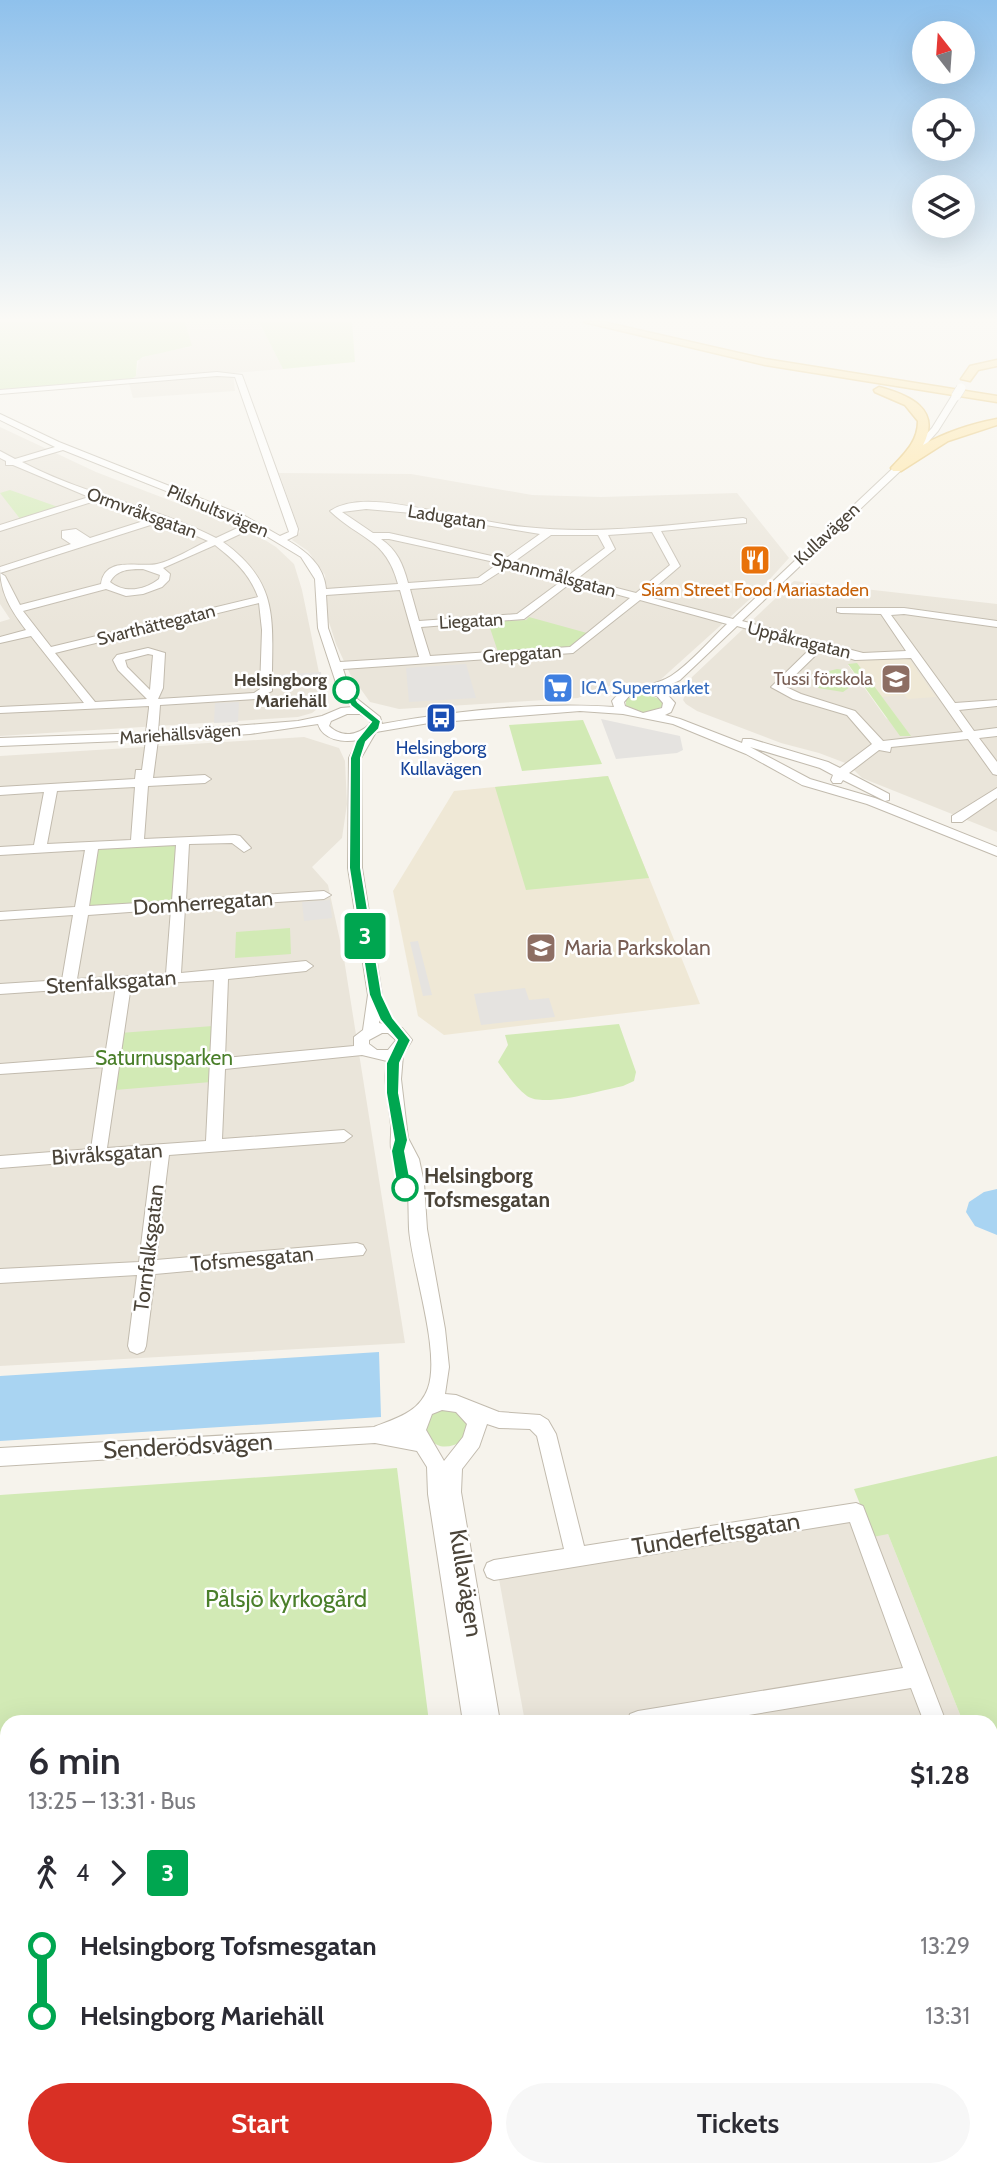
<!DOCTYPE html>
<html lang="en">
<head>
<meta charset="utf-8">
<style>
  :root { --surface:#fff; --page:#f7f7f7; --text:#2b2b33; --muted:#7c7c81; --accent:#d93025 }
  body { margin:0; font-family:Cabin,sans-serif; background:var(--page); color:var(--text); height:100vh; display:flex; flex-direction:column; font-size:26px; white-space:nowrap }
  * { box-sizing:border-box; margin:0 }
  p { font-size:23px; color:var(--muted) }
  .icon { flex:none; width:38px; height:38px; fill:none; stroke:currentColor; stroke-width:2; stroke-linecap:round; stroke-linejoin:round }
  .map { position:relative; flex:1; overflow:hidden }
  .sheet { position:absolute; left:0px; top:1715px; width:998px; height:462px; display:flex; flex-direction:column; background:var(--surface); border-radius:21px 21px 0 0; box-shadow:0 7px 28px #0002 }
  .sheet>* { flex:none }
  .badge { padding:0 14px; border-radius:5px; font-size:24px; line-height:46px }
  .needle { width:46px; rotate:343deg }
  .controls { position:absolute; left:912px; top:21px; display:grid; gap:14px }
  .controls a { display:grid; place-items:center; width:63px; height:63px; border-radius:50%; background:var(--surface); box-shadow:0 7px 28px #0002; font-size:35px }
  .map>.badge { position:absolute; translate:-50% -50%; box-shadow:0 0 0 4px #fff }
  .legs { display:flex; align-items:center; gap:10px; height:77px; padding:0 28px; font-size:23px }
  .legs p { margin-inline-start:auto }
  .head { display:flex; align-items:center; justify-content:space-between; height:119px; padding:0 28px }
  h1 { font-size:38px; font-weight:600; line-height:52px }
  .action { display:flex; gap:14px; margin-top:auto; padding:14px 28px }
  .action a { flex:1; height:80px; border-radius:42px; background:var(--accent); color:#fff; font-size:28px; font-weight:600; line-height:80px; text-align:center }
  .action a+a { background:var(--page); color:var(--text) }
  ul { padding:0 28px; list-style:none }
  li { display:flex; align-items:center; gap:24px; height:70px; font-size:26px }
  li i { display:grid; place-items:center; width:10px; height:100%; margin:0 9px; background:currentColor }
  li i::after { content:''; width:18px; height:18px; margin:-9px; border:5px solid; border-radius:50%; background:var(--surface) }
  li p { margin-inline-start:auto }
  li:first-child i { background:linear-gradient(#0000 50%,currentColor 0) }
  li:last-child i { background:linear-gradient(currentColor 50%,#0000 0) }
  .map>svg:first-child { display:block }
</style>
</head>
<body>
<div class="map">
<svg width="997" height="2177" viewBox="0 0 997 2177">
  <rect width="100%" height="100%" fill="#f6f3ec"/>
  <path fill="#eae5da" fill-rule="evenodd" d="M185 322H259L283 369 233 373 235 391 133 398 128 380 136 376 139 359 157 353 191 347Z
    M0 427 96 472 252 532 276 547 294 564 302 590 324 697 321 706 312 713 298 717 0 736V622L10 619 0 604Z
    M279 473 411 474 532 495 601 497 737 493 789 558 760 590 659 681 616 687 612 685 578 698 399 709 370 702 350 674 336 644 328 619 325 575 308 551 292 540 300 532Z
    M794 581 997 604V832L862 778 848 764 819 753 781 743 697 711 686 704 683 700 692 677ZM857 664 910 735 886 718 848 665Z
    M304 737 339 748 345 761 347 804 342 838 312 867 328 885 344 959 405 1343 0 1366V756Z
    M865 1519 888 1534 963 1722H525L499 1579Z
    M990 1792 997 1808V2023L991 2024Z
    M606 2170H855L857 2177H607Z"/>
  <path fill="#efe8d6" d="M907 656 936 697 908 699 904 695 882 697 855 660Z
    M608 776 700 1004 444 1035 418 1016 393 891 454 791Z"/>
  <path fill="#d2eab5" d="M0 322H185L192 346 143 357 137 361 136 376 131 379 0 391Z
    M259 322H352L355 362 283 369Z
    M10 490 61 508 21 520 0 493Z
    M529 617 587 633 570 648 498 652 488 622 526 620Z
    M857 663 911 736H900L848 664Z
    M837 669 844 670 853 685 843 692 818 688 821 673Z
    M644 693 662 700V707L644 713 626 706V699Z
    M583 720 602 764 522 771 509 725Z
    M608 776 649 878 526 890 495 787Z
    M179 844 172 902 86 907 97 848Z
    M290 928 291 954 235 958 236 932Z
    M619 1024 636 1072 634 1081 623 1086C602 1090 544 1108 527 1096 515 1087 507 1074 498 1062L508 1045 505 1035Z
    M213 1026 211 1082 115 1090 120 1033Z
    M455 1408 470 1425 464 1440C442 1454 426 1445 425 1420L437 1409Z
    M997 1456V1808L991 1792 990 1722H963L888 1534 873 1537 854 1489Z
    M397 1468 429 1722H7V2170H488L489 2177H0V1495Z
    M997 2023V2177H857L855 2170H990V2024Z"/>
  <path fill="#e5e3e0" d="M466 664 476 698 409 702 406 668Z
    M321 672 322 683 276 686V675Z
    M239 702 238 722 214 723 215 703Z
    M601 719 680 736 683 750 677 753 616 759Z
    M330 900 332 918 304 921 302 902Z
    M418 941 432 995 423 996 410 942Z
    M525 988 529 1000 549 998 555 1017 481 1025 474 994Z"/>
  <path fill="#a9d4f2" d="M997 1189V1235L975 1226 966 1212 969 1202 984 1192Z
    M379 1352 381 1417 0 1441V1376Z"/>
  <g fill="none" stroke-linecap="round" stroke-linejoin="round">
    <g stroke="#c2bbae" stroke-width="2">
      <path id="minor" d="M217 372 242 375 298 529 297 535 287 540C306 551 324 565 326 589L398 584C386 538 360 540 330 511 356 494 401 505 430 510 462 515 493 524 525 527 598 535 670 525 743 518L746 519V523L661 531 680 566 645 596 733 619 908 454 932 428 953 394 960 396 938 431 914 458 742 621 863 653 906 651 881 614 841 613 837 612V608H904L997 621V627L904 614 891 615 955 703 997 700V706L959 710 974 731 997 728V736L979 738 997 762V775L993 774 968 739 891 747 890 752 879 750 849 773 889 794V800L885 801 843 780 841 783H833L831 780 833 775 820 768 750 747 810 779 875 798 997 847V856L867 804 802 785 746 754 673 724 623 714 580 711 429 723 376 732 361 758 362 868 382 995 379 1023 402 1028 412 1040 403 1055 401 1079 408 1138 419 1159 424 1183 427 1229 445 1329 449 1367 445 1394 456 1395 499 1412 540 1415 548 1420 556 1434 584 1546 856 1503 863 1506 946 1722H924L911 1688 706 1722H627L630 1714 638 1711 903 1668 850 1522 494 1580 487 1577 484 1570 487 1563 494 1560 564 1549 537 1436 530 1429 499 1428 487 1424 479 1447 462 1469 461 1492 500 1722H463L428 1494 427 1467 417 1451 375 1443 0 1466V1448L374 1427C396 1418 419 1413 428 1388 441 1352 412 1269 409 1229 408 1203 410 1179 400 1154L392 1153C389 1145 392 1134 391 1125 389 1103 383 1083 387 1061L362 1055 225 1069 222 1139 344 1130 352 1136 344 1142 169 1155 156 1260 357 1243 363 1245 366 1250 363 1255 155 1274 146 1346 144 1351 137 1354 130 1351 128 1346 137 1275 0 1283V1269L139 1262 152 1156 0 1168V1156L91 1149 103 1067 0 1074V1064L105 1056 116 986 0 994V984L62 980 73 915 0 920V912L75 907 85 850 0 855V847L34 845 44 792 0 795V787L135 779 136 770H142L146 740 0 746V738L146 733 149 708V706L0 713V707L84 703 31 636 0 643V637L26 630C11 610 0 593 0 567L71 544 62 538V531L76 529 90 538 153 518 98 500 0 531V525L89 497 13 465H6V461L0 458V451L15 459 55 447 0 420V414L59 442 245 516 280 536 289 532 235 377 217 376 0 394V390ZM63 450 239 520 246 524 216 538C154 506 84 495 22 462ZM366 509 412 513 540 534 505 559 389 533H373L342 512ZM163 521 208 541C192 548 174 560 157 564 139 568 105 555 101 584L20 605 5 576 0 573ZM253 528 301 557 315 579 318 628 340 695 353 707 341 708 322 716 298 721 158 732 160 705 256 699 272 691C271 625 283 585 223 542ZM652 532 670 565 636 593 578 578 615 549 608 535ZM551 535H598L605 548 569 575 515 561ZM381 539H389L499 563 478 578 408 583C403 564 397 550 381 539ZM215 545C234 560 250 574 258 597L51 647 23 611 106 589 126 596 143 594 162 587 169 580 170 574 163 568ZM509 566 563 580 517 614 419 621 410 589 481 584ZM143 569 160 575 159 579C145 590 125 594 110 582 117 569 130 569 143 569ZM572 582 630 598 570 647 430 656 421 627 524 619ZM400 590 419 657 340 662 328 628 326 595ZM640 600 727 624C709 641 691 663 671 676 649 690 628 681 612 701L614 707C540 702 454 711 382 724L380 717 351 694 343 669 573 653ZM259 603 262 630 260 689 254 693 158 699 163 688 165 653 148 648 117 655 113 660 118 670 147 699 95 702 55 653ZM737 626 812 647 771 687 793 699 847 715 872 744 840 768 828 762 751 739H743L742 743 680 719 665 715 671 712 675 703 665 692 660 690 680 680ZM822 649 855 660 911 658 963 732 883 741 855 711 801 694 784 686ZM148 654 153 655 150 690 127 667 125 660ZM644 693 657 696 663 703 662 708 643 713 625 706 624 702 630 695ZM347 714H360L370 720V724C357 736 342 738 329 726L331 721ZM318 724C323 740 343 743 358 740L349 758 348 868 368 995 363 1030 354 1037V1046L225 1058 228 979 306 971 313 966 306 961 181 973 185 908 324 899 331 895 324 891 186 900 189 844 232 843 244 852 251 848 240 836 235 835 144 839 148 786 205 783 211 779 205 775 153 778 158 740 250 734ZM135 787 131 840 47 844 57 791ZM176 845 172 901 89 906 98 849ZM171 909 166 974 77 979 88 915ZM214 980 206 1141 107 1148 131 985ZM382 1033H388L396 1040 388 1050H377L369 1044V1040ZM442 1410 456 1412 467 1424 463 1437 444 1461 426 1430 432 1414Z
        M997 788V798L962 822H952V816Z
        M990 1855 997 1858V1896L990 1894Z
        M531 2170H578L580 2177H532Z
        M585 2170H613L615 2177H587Z
        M812 2170H840L842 2177H814Z"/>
    </g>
    <g stroke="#e6c16a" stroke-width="3">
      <path id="major" d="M584 322H603L765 359 997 396V402L765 365Z
        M997 360V366L978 370 970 381 961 379 970 366Z
        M879 387C909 395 942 409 923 445 946 432 971 424 997 419V425L948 441 901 471H893L891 468C904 454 918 442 918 421L905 405 875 392 874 390Z"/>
    </g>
    <use href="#minor" fill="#fff" fill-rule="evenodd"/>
    <use href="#major" fill="#ffe39c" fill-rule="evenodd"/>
    <g stroke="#c2bbae" stroke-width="10" stroke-linecap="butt">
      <path id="minor-bridge" d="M956 396 961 388"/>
    </g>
    <use href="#minor-bridge" stroke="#fff" stroke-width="9"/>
  </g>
  <linearGradient id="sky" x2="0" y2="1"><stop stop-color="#8fc1ec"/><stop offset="0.51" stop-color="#fbfaf6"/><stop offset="1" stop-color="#fbfaf6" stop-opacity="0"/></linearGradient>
  <rect width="997" height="627" fill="url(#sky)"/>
  <path fill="#00a650" stroke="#fff" stroke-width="2" d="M342 688H349L358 702 381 721 379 729 366 742 361 758V868L382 995 393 1018 411 1040 400 1063 399 1093 408 1140 405 1151 412 1188 405 1193 397 1188 391 1151 394 1140 386 1093V1063L397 1040 380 1020 369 995 349 868 350 758 356 741 371 722 351 706 341 690Z"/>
  <defs>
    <g id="restaurant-square" transform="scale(1.575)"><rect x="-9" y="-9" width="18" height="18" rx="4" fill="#e8710a" stroke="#fff"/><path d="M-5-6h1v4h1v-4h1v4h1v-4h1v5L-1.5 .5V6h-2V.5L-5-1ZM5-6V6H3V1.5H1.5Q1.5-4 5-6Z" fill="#fff"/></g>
    <g id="school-square" transform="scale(1.575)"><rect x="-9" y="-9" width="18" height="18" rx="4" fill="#8d6e63" stroke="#fff"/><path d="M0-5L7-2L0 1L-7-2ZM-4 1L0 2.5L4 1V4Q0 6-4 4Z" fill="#fff"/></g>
    <g id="supermarket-square" transform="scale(1.575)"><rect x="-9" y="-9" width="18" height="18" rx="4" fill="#3f7fe0" stroke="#fff"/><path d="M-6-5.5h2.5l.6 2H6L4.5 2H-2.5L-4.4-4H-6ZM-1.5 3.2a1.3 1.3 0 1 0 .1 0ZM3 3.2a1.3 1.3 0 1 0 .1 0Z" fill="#fff"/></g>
    <g id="bus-square" transform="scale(1.575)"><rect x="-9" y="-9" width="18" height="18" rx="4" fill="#1a4fb4" stroke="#fff"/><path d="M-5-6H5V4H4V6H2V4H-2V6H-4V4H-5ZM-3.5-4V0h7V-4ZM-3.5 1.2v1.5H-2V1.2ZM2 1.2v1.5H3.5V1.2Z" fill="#fff"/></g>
  </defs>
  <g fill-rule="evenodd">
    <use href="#restaurant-square" x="755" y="560"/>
    <use href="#school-square" x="896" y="679"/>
    <use href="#supermarket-square" x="558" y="688"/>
    <use href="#bus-square" x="441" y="718"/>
    <use href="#school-square" x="541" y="948"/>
  </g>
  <g fill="#fff" stroke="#00a650" stroke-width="3.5">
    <circle cx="346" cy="690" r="12"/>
    <circle cx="405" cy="1188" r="12"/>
  </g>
  <g text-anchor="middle" stroke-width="5" stroke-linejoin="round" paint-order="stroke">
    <g font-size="18" fill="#4b4439" stroke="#fff">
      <text transform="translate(218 511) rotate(23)" y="6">Pilshultsvägen</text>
      <text transform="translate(142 513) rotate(20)" y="6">Ormvråksgatan</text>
      <text transform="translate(447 517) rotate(9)" y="6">Ladugatan</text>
      <text transform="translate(827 534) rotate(-43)" y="6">Kullavägen</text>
      <text transform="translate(554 575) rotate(15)" y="6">Spannmålsgatan</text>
      <text transform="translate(471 621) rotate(-3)" y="6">Liegatan</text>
      <text transform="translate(156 625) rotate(-14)" y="6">Svarthättegatan</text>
      <text transform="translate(799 640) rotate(14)" y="6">Uppåkragatan</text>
      <text transform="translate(522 654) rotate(-4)" y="6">Grepgatan</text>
      <text transform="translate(180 734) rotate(-4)" y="6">Mariehällsvägen</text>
    </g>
    <g font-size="18" fill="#c56008" stroke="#fff">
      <text x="755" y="596">Siam Street Food Mariastaden</text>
    </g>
    <g font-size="18" fill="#785e54" stroke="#fff" text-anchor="end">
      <text x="873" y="685">Tussi förskola</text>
    </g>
    <g font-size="18" font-weight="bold" fill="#4b4439" stroke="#fff" text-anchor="end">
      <text x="327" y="686">Helsingborg<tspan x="327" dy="21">Mariehäll</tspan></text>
    </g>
    <g font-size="18" fill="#366cbe" stroke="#fff" text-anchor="start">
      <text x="581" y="694">ICA Supermarket</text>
    </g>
    <g font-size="18" fill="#164399" stroke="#fff">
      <text x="441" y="754">Helsingborg<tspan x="441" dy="21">Kullavägen</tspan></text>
    </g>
    <g font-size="21" fill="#4b4439" stroke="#fff">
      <text transform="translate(203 903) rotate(-4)" y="7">Domherregatan</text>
      <text transform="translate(111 982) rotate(-4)" y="7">Stenfalksgatan</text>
      <text transform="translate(107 1154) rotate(-4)" y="7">Bivråksgatan</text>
      <text transform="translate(149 1248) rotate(-83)" y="7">Tornfalksgatan</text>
      <text transform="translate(252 1259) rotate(-5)" y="7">Tofsmesgatan</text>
    </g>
    <g font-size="21" fill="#785e54" stroke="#fff" text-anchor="start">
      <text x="564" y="955">Maria Parkskolan</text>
    </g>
    <g font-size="21" fill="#4a7f2a" stroke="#fff">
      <text x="164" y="1065">Saturnusparken</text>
    </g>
    <g font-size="21" font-weight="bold" fill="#4b4439" stroke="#fff" text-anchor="start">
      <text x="424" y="1183">Helsingborg<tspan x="424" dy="24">Tofsmesgatan</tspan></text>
    </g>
    <g font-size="24" fill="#4b4439" stroke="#fff">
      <text transform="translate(188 1446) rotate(-3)" y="8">Senderödsvägen</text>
      <text transform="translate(716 1534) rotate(-9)" y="8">Tunderfeltsgatan</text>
      <text transform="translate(466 1583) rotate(81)" y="8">Kullavägen</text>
    </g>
    <g font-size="24" fill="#4a7f2a" stroke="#fff">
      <text x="286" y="1607">Pålsjö kyrkogård</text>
    </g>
  </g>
</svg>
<div class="controls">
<a><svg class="needle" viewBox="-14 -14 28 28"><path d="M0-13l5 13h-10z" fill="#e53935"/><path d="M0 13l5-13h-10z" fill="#7c7c81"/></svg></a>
<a><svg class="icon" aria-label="locate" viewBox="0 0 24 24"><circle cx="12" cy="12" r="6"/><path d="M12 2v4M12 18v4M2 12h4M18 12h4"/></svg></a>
<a><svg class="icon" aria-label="layers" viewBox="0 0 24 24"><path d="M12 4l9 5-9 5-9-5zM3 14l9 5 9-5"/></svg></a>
</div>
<b class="badge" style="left:365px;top:936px;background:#00a650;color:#fff">3</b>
<section class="sheet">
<div class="head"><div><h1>6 min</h1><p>13:25 – 13:31 · Bus</p></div><b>$1.28</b></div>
<div class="legs"><svg class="icon" aria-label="walk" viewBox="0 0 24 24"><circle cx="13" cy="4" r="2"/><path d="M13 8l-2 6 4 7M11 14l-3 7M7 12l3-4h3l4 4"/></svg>4<svg class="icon" aria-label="forward" viewBox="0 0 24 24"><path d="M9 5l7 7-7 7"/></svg><b class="badge" style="background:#00a650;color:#fff">3</b></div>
<ul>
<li><i style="color:#00a650"></i><b>Helsingborg Tofsmesgatan</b><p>13:29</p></li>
<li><i style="color:#00a650"></i><b>Helsingborg Mariehäll</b><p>13:31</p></li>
</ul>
<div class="action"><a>Start</a><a>Tickets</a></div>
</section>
</div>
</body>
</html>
